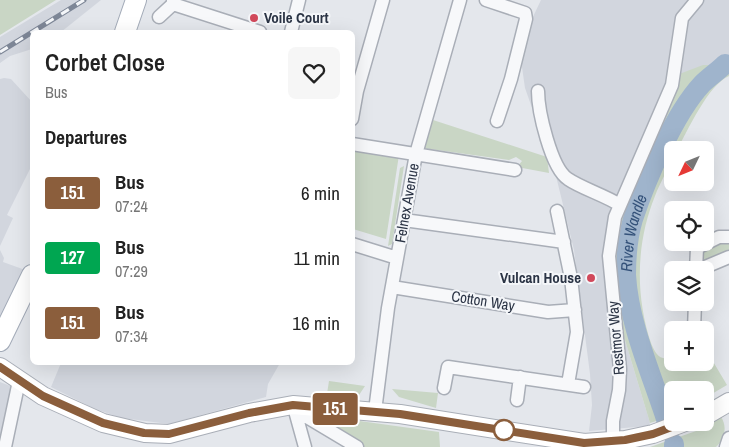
<!DOCTYPE html>
<html lang="en">
<head>
<meta charset="utf-8">
<style>
  :root { --surface:#fff; --page:#f6f6f6; --text:#222; --muted:#767676 }
  body { margin:0; font-family:"Archivo Narrow",sans-serif; background:var(--page); color:var(--text); height:100vh; display:flex; flex-direction:column; font-size:19px; white-space:nowrap }
  * { box-sizing:border-box; margin:0 }
  p { font-size:16px; color:var(--muted) }
  .icon { flex:none; width:28px; height:28px; fill:none; stroke:currentColor; stroke-width:2; stroke-linecap:round; stroke-linejoin:round }
  .map { position:relative; flex:1; overflow:hidden }
  .details { position:absolute; left:30px; top:30px; width:325px; height:335px; display:flex; flex-direction:column; background:var(--surface); border-radius:8px; box-shadow:0 5px 20px #0002 }
  .details>* { flex:none }
  .badge { padding:0 10px; border-radius:4px; font-size:18px; line-height:32px }
  .needle { width:32px; rotate:227deg }
  .buttons { position:absolute; left:664px; top:141px; display:grid; gap:10px }
  .buttons a { display:grid; place-items:center; width:50px; height:50px; border-radius:8px; background:var(--surface); box-shadow:0 5px 20px #0002; font-size:25px }
  .map>.badge { position:absolute; translate:-50% -50%; box-shadow:0 0 0 2px #fff }
  h2 { padding:0 15px; font-size:19px; line-height:45px }
  .round { display:grid; place-items:center; flex:none; width:52px; height:52px; border-radius:8px; background:var(--page) }
  .summary { display:flex; align-items:center; justify-content:space-between; height:85px; padding:0 15px }
  h1 { font-size:24px; font-weight:600; line-height:38px }
  ul { padding:0; list-style:none }
  li { display:flex; align-items:center; gap:15px; height:65px; padding:0 15px }
  li div { flex:1 }
  li b { display:block; font-size:19px }
  li em { font-style:normal }
  li .badge { min-width:55px; font-weight:700; text-align:center }
  .map>svg:first-child { display:block }
</style>
</head>
<body>
<div class="map">
<svg width="729" height="447" viewBox="0 0 729 447">
  <rect width="100%" height="100%" fill="#e4e7ec"/>
  <path fill="#d2d6de" d="M61 0H101L61 32H32V49L10 56 0 63V37Z
    M541 0H729V65H703L612 297 650 423 648 426 589 431 592 405 590 374 574 250 556 176 525 88 519 46Z
    M4 78 11 79 32 102V165L7 215 13 218 0 246V79Z
    M0 250 4 258 3 262 28 271 0 318Z
    M61 363V362L280 363 268 384 266 397 169 424 122 418 95 409 51 387Z
    M0 382 13 387 0 447Z"/>
  <path fill="#c9d6c5" d="M0 0H56L0 35Z
    M703 65H729V76C708 85 688 130 677 150H672C672 165 660 182 655 196 636 243 635 295 651 343 655 353 660 362 672 357V362H705V348L727 385 705 398V390H672V416L650 423 612 297 615 217 674 76Z
    M433 120 547 157 549 173 517 167 522 161 516 157 509 160 423 148Z
    M352 147 399 155 386 239 353 229Z
    M404 166 392 244 388 246 400 168Z
    M720 241 729 242V252L703 262 700 253Z
    M329 381 365 386 357 398 326 400Z
    M392 389 438 393 436 408 399 397Z
    M721 417C728 427 724 440 716 447H650L699 430Z
    M338 418 439 432 440 447H360L331 430Z"/>
  <g fill="none" stroke-linecap="round" stroke-linejoin="round">
    <g stroke="#9fb4cc" stroke-width="20">
      <path id="s1" d="M667 422C652 375 629 325 626 275 626 258 628 236 633 219 646 180 674 114 702 84 709 77 718 71 725 64"/>
      <path d="M674 444V447"/>
    </g>
    <g stroke="#a9aeb7" stroke-width="15">
      <path id="street" d="M173 0V4L260 32
        M486 0 525 13 526 19 511 79 497 121
        M159 17 173 4
        M291 32 299 0
        M538 91C538 111 551 168 568 179 581 188 604 195 620 205
        M352 119 357 91 383 0
        M352 144 515 170
        M557 211 571 278 577 332 568 384
        M404 220 564 242
        M352 244 397 258
        M696 270 697 248 719 237H729
        M698 270 729 257
        M392 287 548 312 575 310
        M694 330 695 302
        M444 388 448 367 584 387
        M517 400 520 377
        M295 411 305 447
        M375 411 388 308 416 154 460 0
        M297 417H307L357 447
        M613 442V421L619 390 620 369 609 256 615 217 672 85 682 18 697 0
        M5 447 19 381
        M726 447 729 438"/>
    </g>
    <g stroke="#a9aeb7" stroke-width="20">
      <path id="secondary" d="M0 367 43 396 103 423 145 433 169 434 249 413 293 405 400 414 584 443 625 440 653 434 685 422
        M705 416 729 402"/>
    </g>
    <g stroke="#a3abb8" stroke-width="22">
      <path id="primary" d="M125 32 136 0
        M0 341 32 275"/>
    </g>
    <use href="#street" stroke="#f7f8fa" stroke-width="12"/>
    <use href="#secondary" stroke="#fff" stroke-width="18"/>
    <use href="#primary" stroke="#fff" stroke-width="20"/>
    <g stroke="#7d8696" stroke-width="5">
      <path id="rail" d="M0 52 84 0"/>
    </g>
    <use href="#rail" stroke="#f4f6f9" stroke-width="3" stroke-dasharray="9" stroke-linecap="butt"/>
  </g>
  <g fill="none" stroke-linecap="round" stroke-linejoin="round">
    <g stroke="#fff" stroke-width="11">
      <path id="line" d="M0 367 43 396 103 423 144 433 169 434 249 413 293 405 400 414 584 443 625 440 653 434 685 422"/>
    </g>
    <use href="#line" stroke="#8b5e3c" stroke-width="8"/>
  </g>
  <g fill="#d1495b" stroke="#f4f6f9" stroke-width="2">
    <circle cx="254" cy="18" r="5"/>
    <circle cx="591" cy="278" r="5"/>
  </g>
  <circle fill="#fff" stroke="#8b5e3c" stroke-width="2.5" cx="504" cy="430" r="10"/>
  <g text-anchor="middle" stroke-width="4" stroke-linejoin="round" paint-order="stroke">
    <g font-size="15" font-weight="bold" fill="#2b3445" stroke="#f4f6f9" text-anchor="start">
      <text x="264" y="23">Voile Court</text>
      <text x="581" y="283" text-anchor="end">Vulcan House</text>
    </g>
    <g font-size="15" fill="#2b3445" stroke="#f4f6f9">
      <text transform="translate(407 203) rotate(-80)" y="5">Felnex Avenue</text>
      <text transform="translate(483 301) rotate(9)" y="5">Cotton Way</text>
      <text transform="translate(616 338) rotate(-95)" y="5">Restmor Way</text>
    </g>
    <g font-size="16" font-style="italic" fill="#34527a" stroke="#f4f6f9">
      <text dy="6" stroke="none"><textPath href="#s1" startOffset="196">River Wandle</textPath></text>
    </g>
  </g>
</svg>
<div class="buttons">
<a><svg class="needle" viewBox="-14 -14 28 28"><path d="M0-13l5 13h-10z" fill="#e53935"/><path d="M0 13l5-13h-10z" fill="#767676"/></svg></a>
<a><svg class="icon" aria-label="locate" viewBox="0 0 24 24"><circle cx="12" cy="12" r="6"/><path d="M12 2v4M12 18v4M2 12h4M18 12h4"/></svg></a>
<a><svg class="icon" aria-label="layers" viewBox="0 0 24 24"><path d="M12 4l9 5-9 5-9-5zM3 14l9 5 9-5"/></svg></a>
<a>+</a>
<a>−</a>
</div>
<b class="badge" style="left:335px;top:409px;background:#8b5e3c;color:#fff">151</b>
<section class="details">
<div class="summary"><div><h1>Corbet Close</h1><p>Bus</p></div><a class="round"><svg class="icon" aria-label="heart" viewBox="0 0 24 24"><path d="M12 20l-8-8c-3-5 5-10 8-4 3-6 11-1 8 4z"/></svg></a></div>
<h2>Departures</h2>
<ul>
<li><span class="badge" style="background:#8b5e3c;color:#fff">151</span><div><b>Bus</b><p>07:24</p></div><em>6 min</em></li>
<li><span class="badge" style="background:#00a651;color:#fff">127</span><div><b>Bus</b><p>07:29</p></div><em>11 min</em></li>
<li><span class="badge" style="background:#8b5e3c;color:#fff">151</span><div><b>Bus</b><p>07:34</p></div><em>16 min</em></li>
</ul>
</section>
</div>
</body>
</html>
